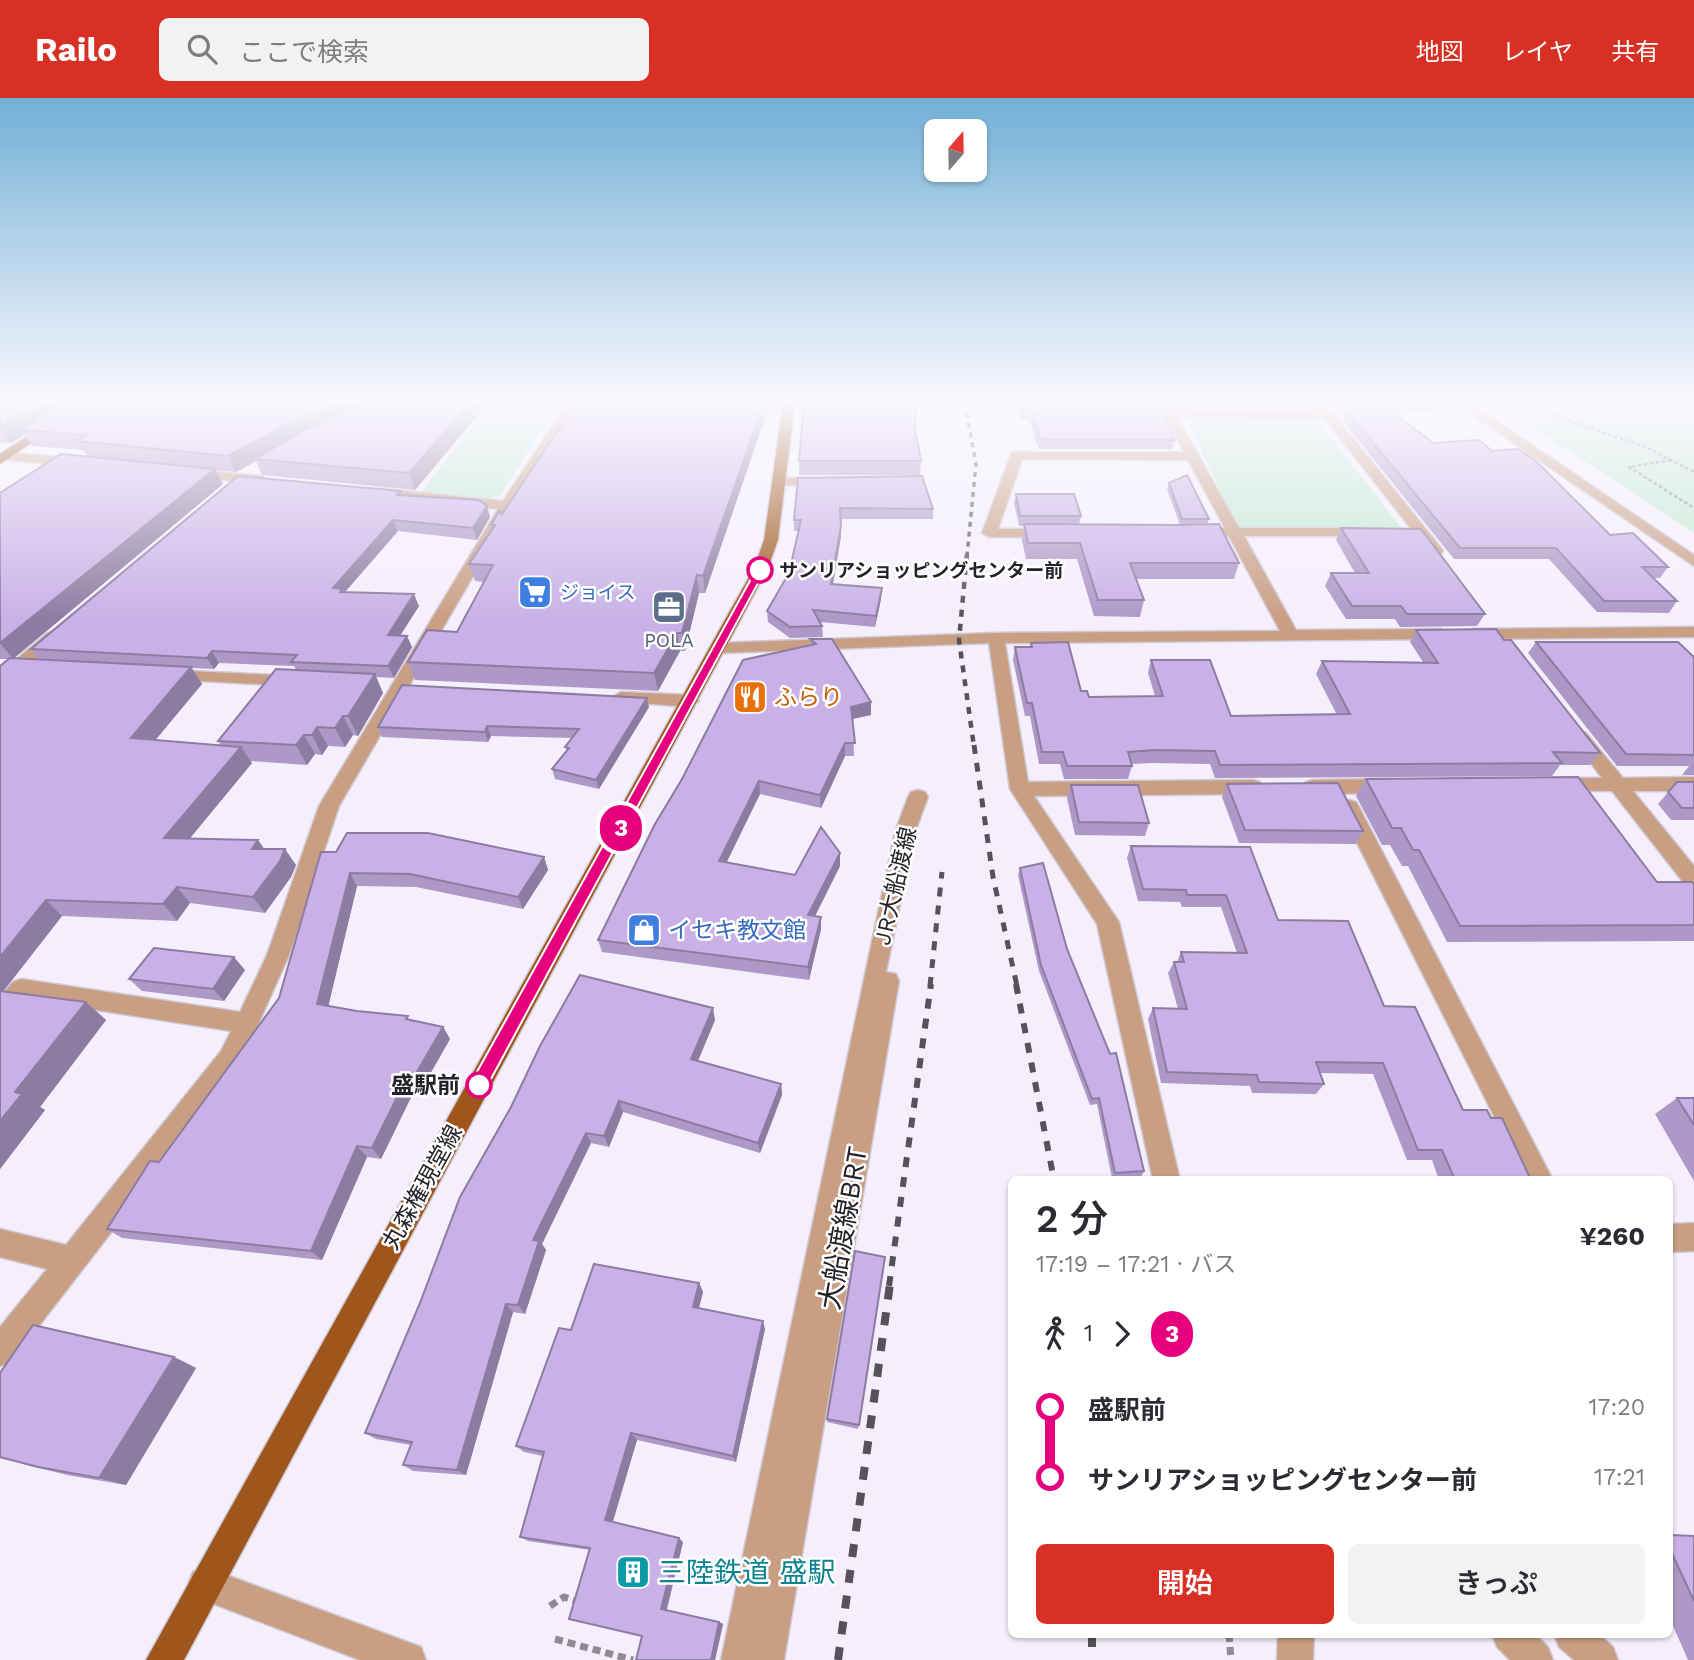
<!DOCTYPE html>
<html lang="ja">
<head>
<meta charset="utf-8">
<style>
  :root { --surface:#fff; --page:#f2f2f3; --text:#2b2b33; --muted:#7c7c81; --accent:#d93025 }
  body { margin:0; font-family:"Work Sans","Noto Sans JP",sans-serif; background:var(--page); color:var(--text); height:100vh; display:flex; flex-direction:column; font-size:26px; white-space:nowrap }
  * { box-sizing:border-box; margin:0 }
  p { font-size:23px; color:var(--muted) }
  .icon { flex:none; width:38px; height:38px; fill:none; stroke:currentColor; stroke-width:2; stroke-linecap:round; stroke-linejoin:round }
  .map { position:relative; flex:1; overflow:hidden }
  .drawer { position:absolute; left:1008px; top:1078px; width:665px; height:462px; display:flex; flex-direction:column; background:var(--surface); border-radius:10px; box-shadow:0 2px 5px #0004 }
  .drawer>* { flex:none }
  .badge { padding:0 14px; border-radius:23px; font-size:24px; line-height:46px }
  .needle { width:46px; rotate:20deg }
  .buttons { position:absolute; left:924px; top:21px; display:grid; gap:14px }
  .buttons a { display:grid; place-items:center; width:63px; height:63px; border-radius:10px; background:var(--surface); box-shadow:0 2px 5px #0004; font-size:35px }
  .map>.badge { position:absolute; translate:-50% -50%; box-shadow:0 0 0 4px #fff }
  .legs { display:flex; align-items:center; gap:10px; height:77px; padding:0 28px; font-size:23px }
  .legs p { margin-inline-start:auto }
  .summary { display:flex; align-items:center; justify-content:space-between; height:119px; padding:0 28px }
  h1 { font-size:38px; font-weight:600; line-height:52px }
  .cta { display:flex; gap:14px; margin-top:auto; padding:14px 28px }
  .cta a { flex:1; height:80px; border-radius:10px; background:var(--accent); color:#fff; font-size:28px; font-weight:600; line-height:80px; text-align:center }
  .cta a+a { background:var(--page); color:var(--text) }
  ul { padding:0 28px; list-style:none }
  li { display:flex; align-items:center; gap:24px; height:70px; font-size:26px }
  li i { display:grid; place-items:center; width:10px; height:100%; margin:0 9px; background:currentColor }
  li i::after { content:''; width:18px; height:18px; margin:-9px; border:5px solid; border-radius:50%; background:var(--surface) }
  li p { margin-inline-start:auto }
  li:first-child i { background:linear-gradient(#0000 50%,currentColor 0) }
  li:last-child i { background:linear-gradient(currentColor 50%,#0000 0) }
  header { display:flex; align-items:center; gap:42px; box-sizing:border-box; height:98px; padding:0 35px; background:var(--accent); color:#fff }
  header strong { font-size:33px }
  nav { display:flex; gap:38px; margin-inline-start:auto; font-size:24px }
  .search { width:490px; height:63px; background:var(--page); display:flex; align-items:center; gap:18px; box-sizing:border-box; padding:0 24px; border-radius:10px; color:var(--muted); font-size:26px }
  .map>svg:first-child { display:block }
</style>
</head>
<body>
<header>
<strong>Railo</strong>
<div class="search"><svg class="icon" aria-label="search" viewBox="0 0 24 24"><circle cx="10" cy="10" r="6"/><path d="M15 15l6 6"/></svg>ここで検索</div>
<nav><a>地図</a><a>レイヤ</a><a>共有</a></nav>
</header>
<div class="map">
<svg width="1694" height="1562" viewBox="0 0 1694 1562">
  <rect width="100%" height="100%" fill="#f5effd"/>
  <path fill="#c1e9d1" d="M491 305H558L500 398 487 401 421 394Z
    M1496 305H1694V435Z
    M1316 320 1402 431H1238L1187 322Z"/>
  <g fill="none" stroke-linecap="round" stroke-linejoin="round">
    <g stroke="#d0cad7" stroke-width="3">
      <path id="minor" d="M568 305H580L514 408 339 708 289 857 239 969 11 1264 0 1268V1229L47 1171 0 1159V1131L66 1147 221 953 231 933 26 901 8 922 0 925V899L13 884 21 881 240 914 267 857 319 708 498 411 374 398 367 394 374 390 503 403Z
        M1159 305H1169L1173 311 1314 313 1304 305H1317L1332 314 1441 450 1443 453 1441 456H1431L1325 321 1177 319 1239 430H1367L1374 434 1367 438H1244L1296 532 1441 531 1449 536 1441 541 1005 545 1028 684 1253 682 1260 684 1263 689 1260 694 1253 696 1034 698 1119 824 1180 1082H1153L1097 826 1010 691 989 545 719 555 711 550 719 545 996 535 1280 533 1229 438H1196L1189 434 1196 430H1225L1188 362 1022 361 998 431H1049L1056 435 1049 439H989L982 435 1012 354H1184Z
        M1429 305H1470L1694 457V468L1461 309 1364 318 1358 314 1364 310Z
        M6 354 77 361 83 365 77 369 1 361 0 357Z
        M190 371 262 378 269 382 262 386 185 378V372Z
        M779 380H826L833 384 826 388 774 387 772 384Z
        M1694 529V539L1473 541 1465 536 1473 531Z
        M54 533 62 538 60 541 6 588 0 589V575L48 535Z
        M170 572 295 578 304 583 295 588 164 581 161 577 164 573Z
        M621 594 690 597 699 603 690 609 615 603 612 599Z
        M1580 633 1586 635 1623 680 1694 679V693H1633L1694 768V791L1687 789 1612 693 1551 692 1548 687 1551 682 1558 680H1602L1571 639Z
        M1389 681 1396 683 1399 688 1396 693 1389 695 1313 696 1306 694 1303 689 1306 684 1313 682Z
        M918 692 925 694 928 699 915 734 886 874 896 876 899 883 784 1562H721L895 734 908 699 911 694Z
        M1349 702 1356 704 1359 709 1553 1082H1526L1339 709 1342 704Z
        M1694 1125V1153L1670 1154V1126Z
        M205 1469 421 1549 426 1562H360L193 1498 188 1486 193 1474Z
        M1278 1536H1314L1313 1562H1277Z
        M1492 1536H1535L1548 1549 1553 1562H1510L1497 1549Z
        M1554 1536H1599L1613 1549 1618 1562H1574L1559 1549Z"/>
    </g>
    <g stroke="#d0cad7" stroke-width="3">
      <path id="major" d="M783 305H795L778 442 768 470 184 1562H146L754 470 764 442Z"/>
    </g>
    <g stroke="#d0cad7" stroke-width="3">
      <path id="highway" d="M78 305H91L0 366V356Z"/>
    </g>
    <path stroke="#8f8b95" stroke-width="2.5" stroke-dasharray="3.5 2.5" stroke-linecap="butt" d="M1538 305 1550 316 1646 349 1694 374
      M1671 362 1629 369 1694 410"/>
    <path stroke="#8f8b95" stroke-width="7" stroke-dasharray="8 5" stroke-linecap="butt" d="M550 1508 564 1499 577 1503
      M1229 1536 1231 1562
      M555 1541 633 1562"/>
    <use href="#minor" fill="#c99f84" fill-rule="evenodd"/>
    <use href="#major" fill="#9f561c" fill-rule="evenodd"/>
    <use href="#highway" fill="#844205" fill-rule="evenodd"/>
    <path stroke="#55525a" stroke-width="3.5" stroke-dasharray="5 5" stroke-linecap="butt" d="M965 305 976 366 967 458"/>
    <path stroke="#55525a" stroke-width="4.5" stroke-dasharray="7 7" stroke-linecap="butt" d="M967 456 959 542 974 649"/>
    <path stroke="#55525a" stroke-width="5" stroke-dasharray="9 9" stroke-linecap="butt" d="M974 647 993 779 1017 888
      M930 888 942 774"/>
    <path stroke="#55525a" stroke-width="6" stroke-dasharray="10 10" stroke-linecap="butt" d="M1016 886 1054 1082
      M889 1188 931 886"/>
    <path stroke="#55525a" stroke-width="8" stroke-dasharray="13 13" stroke-linecap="butt" d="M1092 1536V1562
      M838 1562 890 1186"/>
  </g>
  <path fill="#ad98c7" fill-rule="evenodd" d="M0 305H488L415 392 262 377 256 363 236 374 215 372 223 386 14 560 39 562 31 551 401 393 402 398 490 419 477 442 398 433 345 494 419 508 400 537 412 549 394 580 376 579 383 595 358 638 353 637 345 649 328 648 322 657 315 656 307 667 251 663 252 665 190 740 258 742 264 751 296 767 291 779 265 815 190 805 177 823 62 818 3 894 86 904 106 922 40 1009 45 1012 0 1071V568L8 561H0V395L87 358 83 352 32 348 24 337 11 345 0 344ZM219 565 294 568 296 572 218 643 221 647 155 642 202 586 192 570 214 571Z
    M576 305H770L705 495H699L685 553H680L658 593 415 582 408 564 457 534 484 484 475 483 469 466 492 431 491 427 502 416Z
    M1016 305H1159L1175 342 1172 351H1039L1029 322H1021Z
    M1171 305H1308L1306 310 1174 308Z
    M1321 305H1378L1331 310Z
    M1346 312 1433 345 1610 437 1668 469 1660 480H1653L1677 503 1669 515 1597 514 1549 461H1454L1342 322Z
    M915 331 921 363 920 377H799V363Z
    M798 380 933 411V421H840L841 438 833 486 881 501 875 529 820 524 822 528 823 539 790 540 768 524 767 513 789 475 799 433H794V422Z
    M1169 385 1209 421 1207 426 1239 465 1234 481H1136L1144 502 1140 519 1094 518 1077 461H1026L1022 442 1024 428H1019L1014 405 1016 396 1081 418 1079 426 1180 427 1167 391Z
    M1341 430 1485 516 1477 528 1400 529 1395 521H1346L1325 488 1331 475H1355L1336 442Z
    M1416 532 1504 542 1600 655 1590 667H1560L1552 678 1215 680 1210 666 1151 665 1132 666V668L1128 681H1064L1060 666H1039L1030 618H1025L1013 562 1015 549H1030L1031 545 1089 599 1155 598 1148 575 1151 562 1231 618 1337 617 1316 576 1322 563 1423 564 1410 544Z
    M810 541H832L871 617 853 621 854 658H845L821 710 760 696 726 764 795 777 840 768 815 818 821 831 809 882 602 854 598 842 810 547Z
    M1536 544 1694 559V677H1682L1689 668H1617L1528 555Z
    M649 609 599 691 555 681 552 671 567 653 565 649 572 640 491 638 488 644 382 639 378 629Z
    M1366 681 1657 784 1694 787V843L1447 844 1408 768H1402L1390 747H1382L1356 698Z
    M1677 684H1694V722H1671L1658 706Z
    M1227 686 1363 733 1356 746 1239 745 1222 699Z
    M1071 687 1149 725 1145 738 1075 737 1067 700Z
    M1131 748 1278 822 1384 908 1463 1012 1491 1020 1531 1082H1439L1432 1062H1407L1373 976 1320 975 1324 986 1316 996 1252 995 1250 988 1161 985 1148 921 1153 910 1178 911 1168 875 1174 864H1177L1181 854 1237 855 1221 809H1182L1180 804 1138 803 1127 760Z
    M336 754 544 759 548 772 523 811 416 789 357 788 328 908 443 929 450 941 422 990 416 989 381 1061 367 1059 322 1162 122 1140 107 1131 159 1064 279 900Z
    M1020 770 1067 851 1144 1073 1141 1079 1112 1080 1097 1006 1090 1007 1039 873 1018 777Z
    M245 872 224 903 142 893 129 881Z
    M715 922 698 963 781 986 782 997 760 1055 623 1014 609 1049 591 1045 542 1146 546 1152 525 1216 513 1214 466 1377 413 1373 403 1367 411 1347 376 1341 365 1335 420 1205 460 1099Z
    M1677 1000H1694V1083L1655 1016Z
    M885 1159 858 1331 827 1324V1321Z
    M699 1185 703 1194 699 1210 765 1231 736 1364 637 1342 612 1424 683 1444 667 1512 719 1524 723 1526 715 1562H636L642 1538 590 1452 528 1443 520 1439 543 1358 524 1354 516 1348 571 1232Z
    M174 1259 196 1270 126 1387 67 1377 0 1360V1275Z
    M1670 1437 1694 1438V1562H1688L1670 1521Z"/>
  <path fill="#8d7ca2" d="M40 305H74L21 332 24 337 11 345 1 329Z
    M336 305H379L255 361 256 363 236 374 228 358 297 321Z
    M470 305H488L415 392 409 375Z
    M764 305H770L705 495 703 478Z
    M1333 305H1378L1331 310Z
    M215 371 223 386 13 561 0 545Z
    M487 408 490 419 477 442 473 430Z
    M393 422 398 433 344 495 333 490Z
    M841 428V438L831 497V486Z
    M697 477 699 495 685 553 682 535Z
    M882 490 881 501 875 529 876 518Z
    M414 496 419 508 393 549 388 537Z
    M677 535 680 553 658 593 654 575Z
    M407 538 412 549 394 580 388 568Z
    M212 553 219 565 214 571 207 560Z
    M191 569 202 586 143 657 131 640Z
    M375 576 383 595 358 638 348 618Z
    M647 600 649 609 599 691 596 682Z
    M871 604V617L851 621V609Z
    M343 618 353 637 345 649 335 630Z
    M487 628 491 638 488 644 485 634Z
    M317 629 328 648 322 657 312 637Z
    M304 637 315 656 307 667 296 647Z
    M845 645V658L821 710 820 697Z
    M241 649 252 665 177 756 164 740Z
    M759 683 760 696 721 776 719 763Z
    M258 742 270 759 252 751Z
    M285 751 296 767 291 779 265 815 253 799Z
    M840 755V768L809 830 808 817Z
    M544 759 548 772 523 811 518 799Z
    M350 775 357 788 326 918 317 906Z
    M177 789 190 805 177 823 163 806Z
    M46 802 62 818 0 897V859Z
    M821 819V831L809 882 808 869Z
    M234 859 245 872 224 903 213 891Z
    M86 904 106 922 40 1009 45 1012 0 1071V1023L15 994Z
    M713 910 715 922 694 972 691 961Z
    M443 929 450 941 422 990 414 979Z
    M408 977 416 989 381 1061 372 1050Z
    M781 986 782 997 760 1055 758 1045Z
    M619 1003 623 1014 609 1049 604 1038Z
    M586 1035 591 1045 542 1146 546 1152 525 1216 518 1207 533 1142Z
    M357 1048 367 1059 322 1162 311 1153Z
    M699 1185 703 1194 697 1217 693 1209Z
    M506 1206 513 1214 466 1377 457 1372Z
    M763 1223 765 1231 736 1364 733 1358Z
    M174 1259 196 1270 126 1387 99 1380Z
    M631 1335 637 1342 612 1427 605 1422Z
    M679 1440 683 1444 666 1513 661 1511Z
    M719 1524 723 1526 715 1562H711Z"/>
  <path fill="#c9b1e7" stroke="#8d7ca2" stroke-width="2" d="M0 305H40L1 329Z
    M63 305H336L297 321 228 358 77 343 87 337 21 332Z
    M367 305H470L409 375 255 361 307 331Z
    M576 305H764L703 478 697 477 682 535H677L654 575 408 564 427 532 457 534 493 467 469 466 495 427H491L499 413 502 416Z
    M804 305H916L915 331 921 363H799Z
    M1020 305H1158L1175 342H1041L1031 313 1023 312Z
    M1386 309 1433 345 1479 342 1492 353 1518 351 1535 362 1610 437 1633 435 1668 469H1642L1677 503H1604L1556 450H1460L1346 312Z
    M61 356 215 371 0 545V395Z
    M1187 377 1209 421H1182L1169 385Z
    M238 378 401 393 397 397 479 402 487 408 473 430 393 422 333 490 342 491 340 494 414 496 388 537 407 538 388 568 291 564 297 557 212 553 207 560 31 551Z
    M922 378 933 411 840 410 841 428 831 486 882 490 876 518 813 512 822 528 790 529 767 513 789 475 801 422H794L798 380Z
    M1016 396H1074L1081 418H1020Z
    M1024 426 1177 427 1219 426 1239 465H1130L1144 502H1098L1080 445H1028Z
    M1341 430 1421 431 1485 516H1407L1401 508H1352L1331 475H1369Z
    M1496 531 1504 542H1511L1600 655 1553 654 1562 665 1220 667 1215 653 1155 652 1128 654 1132 668H1067L1063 654H1042L1032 605H1027L1015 549H1032L1031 545 1068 544 1081 593H1087L1089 599 1163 598 1151 562H1210L1231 618 1350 616 1322 563 1438 565 1416 532Z
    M810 541H832L871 604 851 609 855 645H845L820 697 759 683 719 763 795 777 821 729 840 755 808 817 821 819 808 869 598 842 655 726 682 681 743 562 816 546Z
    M1536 544H1678L1694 559V657L1626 656Z
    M10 560 191 569 131 640 241 649 164 740 258 742 252 751H285L280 763 253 799 177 789 163 806 46 802 0 859V568Z
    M276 571 375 576 348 618H343L335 630 317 629 312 637H304L296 647 218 643Z
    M402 587 647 600 596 682 552 671 569 650 565 649 579 631 487 628 485 634 378 629Z
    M1578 679 1657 784H1692L1694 787V827L1460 828 1419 752H1413L1401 730H1392L1366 681Z
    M1677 684H1694V710H1682L1668 694Z
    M1338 685 1363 733 1245 732 1227 686Z
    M1071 687H1138L1149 725 1079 724Z
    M347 735H428L544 759 518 799 410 776 350 775 317 906 357 913 408 918 406 921 443 929 414 979 408 977 372 1050 357 1048 311 1153 107 1131 150 1063 159 1064 279 900 321 754H336Z
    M1131 748 1250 749 1278 822 1348 823 1384 908 1415 909 1463 1012H1487L1491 1020H1502L1531 1082H1455L1442 1052H1418L1383 965 1316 964 1324 986 1259 984 1257 977 1167 974 1153 910 1187 911 1174 864H1184L1181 854 1247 855 1226 797H1187L1186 792 1143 791Z
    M1043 765 1067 851 1110 956 1116 955 1144 1073 1115 1075 1099 1000 1092 1001 1041 867 1020 770Z
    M154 850 234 859 213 891 129 881Z
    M580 877 713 910 691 961 781 986 758 1045 619 1003 604 1038 586 1035 533 1142 539 1143 518 1207 506 1206 457 1372 403 1367 412 1344 365 1335 420 1205 460 1099 511 1009 540 948Z
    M0 893 86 904 15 994 22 996 0 1023Z
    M1677 1000H1694V1027Z
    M855 1153 885 1159 859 1327 827 1321Z
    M594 1166 699 1185 693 1209 763 1223 733 1358 631 1335 605 1422 679 1440 661 1511 719 1524 711 1562H636L642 1538 569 1521 590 1450 520 1439 544 1354 516 1348 559 1230 571 1232Z
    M33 1227 174 1259 99 1380 38 1369 0 1359V1275Z
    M1670 1437 1694 1438V1503L1670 1451Z"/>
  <linearGradient id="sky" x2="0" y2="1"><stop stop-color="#72b0d7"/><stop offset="0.58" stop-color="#faf8fe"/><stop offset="1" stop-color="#faf8fe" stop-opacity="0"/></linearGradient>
  <rect width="1694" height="523" fill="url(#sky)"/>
  <path fill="#e6007e" stroke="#fff" stroke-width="2" d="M760 469 765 472 485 992 479 994 473 992 471 987 473 981 756 472Z"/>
  <defs>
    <g id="supermarket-square" transform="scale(1.75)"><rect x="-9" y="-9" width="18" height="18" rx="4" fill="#3f7fe0" stroke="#fff"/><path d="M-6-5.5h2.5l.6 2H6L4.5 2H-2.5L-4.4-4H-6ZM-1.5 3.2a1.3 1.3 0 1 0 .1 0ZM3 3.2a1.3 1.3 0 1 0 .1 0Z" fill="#fff"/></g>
    <g id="office-square" transform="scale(1.75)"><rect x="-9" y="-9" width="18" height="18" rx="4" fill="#5c6f8a" stroke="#fff"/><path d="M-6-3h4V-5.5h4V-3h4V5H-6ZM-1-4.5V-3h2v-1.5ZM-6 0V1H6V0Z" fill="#fff"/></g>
    <g id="restaurant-square" transform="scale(1.75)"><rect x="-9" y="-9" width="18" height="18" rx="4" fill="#e8710a" stroke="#fff"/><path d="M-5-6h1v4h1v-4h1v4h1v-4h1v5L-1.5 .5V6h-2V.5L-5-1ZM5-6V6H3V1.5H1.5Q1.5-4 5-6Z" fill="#fff"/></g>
    <g id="shop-square" transform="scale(1.75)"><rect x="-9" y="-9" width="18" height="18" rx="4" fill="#3f7fe0" stroke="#fff"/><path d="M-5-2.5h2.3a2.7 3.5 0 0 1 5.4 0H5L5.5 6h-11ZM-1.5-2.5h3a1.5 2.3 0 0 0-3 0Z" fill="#fff"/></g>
    <g id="building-square" transform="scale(1.75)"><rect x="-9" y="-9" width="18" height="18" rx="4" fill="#0f9aa8" stroke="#fff"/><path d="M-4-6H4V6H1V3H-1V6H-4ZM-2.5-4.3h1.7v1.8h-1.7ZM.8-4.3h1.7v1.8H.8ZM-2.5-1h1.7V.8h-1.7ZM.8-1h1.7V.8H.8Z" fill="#fff"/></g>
  </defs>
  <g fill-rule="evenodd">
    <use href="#supermarket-square" x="535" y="494"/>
    <use href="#office-square" x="669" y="509"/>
    <use href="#restaurant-square" x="750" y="599"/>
    <use href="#shop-square" x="644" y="832"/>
    <use href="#building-square" x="633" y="1474"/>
  </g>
  <g fill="#fff" stroke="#e6007e" stroke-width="3.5">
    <circle cx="760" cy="472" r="12"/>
    <circle cx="479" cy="987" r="12"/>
  </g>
  <g text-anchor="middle" stroke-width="5" stroke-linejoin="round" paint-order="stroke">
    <g font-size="19" font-weight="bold" fill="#252329" stroke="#fff" text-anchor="start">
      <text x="779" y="479">サンリアショッピングセンター前</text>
    </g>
    <g font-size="19" fill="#366cbe" stroke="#fff" text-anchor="start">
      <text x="560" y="501">ジョイス</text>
    </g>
    <g font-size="19" fill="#4e5e75" stroke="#fff">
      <text x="669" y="549">POLA</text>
    </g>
    <g font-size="23" fill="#c56008" stroke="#fff" text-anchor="start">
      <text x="774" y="607">ふらり</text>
    </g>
    <g font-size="23" fill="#252329" stroke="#fff">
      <text transform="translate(895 788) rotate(-77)" y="8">JR大船渡線</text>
      <text transform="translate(422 1089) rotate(-61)" y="8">丸森権現堂線</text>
    </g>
    <g font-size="23" fill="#366cbe" stroke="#fff" text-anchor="start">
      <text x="668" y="840">イセキ教文館</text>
    </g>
    <g font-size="23" font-weight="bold" fill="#252329" stroke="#fff" text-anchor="end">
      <text x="460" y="995">盛駅前</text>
    </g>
    <g font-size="28" fill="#252329" stroke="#fff">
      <text transform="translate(843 1130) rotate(-80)" y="10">大船渡線BRT</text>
    </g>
    <g font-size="28" fill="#0d838f" stroke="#fff" text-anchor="start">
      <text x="658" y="1484">三陸鉄道 盛駅</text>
    </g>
  </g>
</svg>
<div class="buttons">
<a><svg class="needle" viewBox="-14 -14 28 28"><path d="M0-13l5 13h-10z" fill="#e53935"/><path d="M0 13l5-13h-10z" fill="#7c7c81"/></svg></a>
</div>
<b class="badge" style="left:621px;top:730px;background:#e6007e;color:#fff">3</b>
<section class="drawer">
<div class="summary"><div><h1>2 分</h1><p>17:19 – 17:21 · バス</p></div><b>¥260</b></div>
<div class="legs"><svg class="icon" aria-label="walk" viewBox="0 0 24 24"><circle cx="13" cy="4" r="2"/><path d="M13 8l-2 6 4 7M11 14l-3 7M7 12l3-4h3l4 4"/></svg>1<svg class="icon" aria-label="forward" viewBox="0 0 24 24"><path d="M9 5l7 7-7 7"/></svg><b class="badge" style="background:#e6007e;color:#fff">3</b></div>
<ul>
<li><i style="color:#e6007e"></i><b>盛駅前</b><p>17:20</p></li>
<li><i style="color:#e6007e"></i><b>サンリアショッピングセンター前</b><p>17:21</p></li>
</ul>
<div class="cta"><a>開始</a><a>きっぷ</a></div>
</section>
</div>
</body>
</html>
